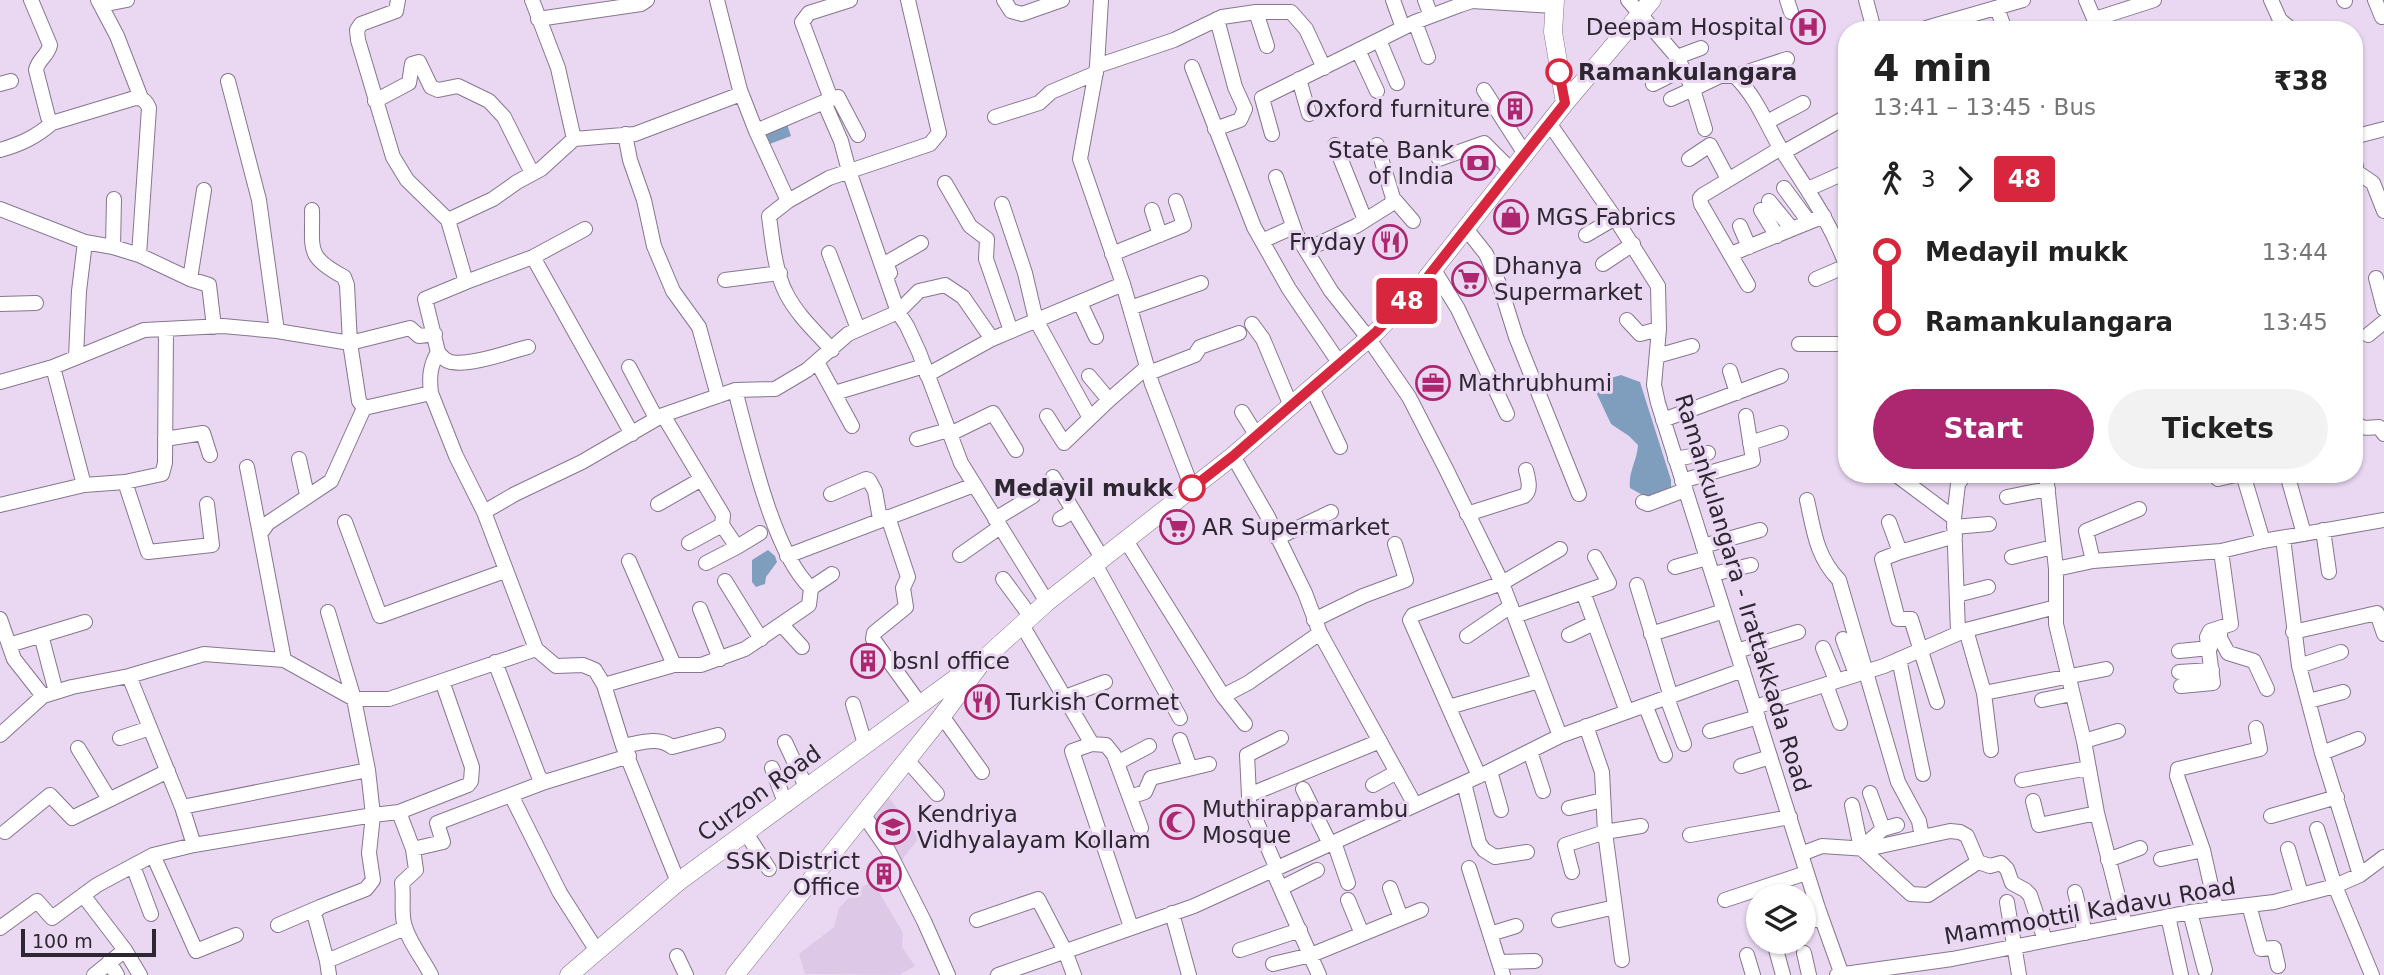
<!DOCTYPE html>
<html lang="en">
<head>
<meta charset="utf-8">
<style>
  :root { --surface:#fff; --page:#f2f2f2; --text:#222; --muted:#767676; --accent:#ac276f }
  body { margin:0; font-family:"DejaVu Sans",sans-serif; background:var(--page); color:var(--text); height:100vh; display:flex; flex-direction:column; font-size:26px; white-space:nowrap }
  * { box-sizing:border-box; margin:0 }
  p { font-size:23px; color:var(--muted) }
  .icon { flex:none; width:38px; height:38px; fill:none; stroke:currentColor; stroke-width:2; stroke-linecap:round; stroke-linejoin:round }
  .map { position:relative; flex:1; overflow:hidden }
  .details { position:absolute; left:1838px; top:21px; width:525px; height:462px; display:flex; flex-direction:column; background:var(--surface); border-radius:28px; box-shadow:0 2px 5px #0004 }
  .details>* { flex:none }
  .badge { padding:0 14px; border-radius:5px; font-size:24px; line-height:46px }
  .fabs { position:absolute; left:1746px; top:884px; display:grid; gap:14px }
  .fabs a { display:grid; place-items:center; width:70px; height:70px; border-radius:50%; background:var(--surface); box-shadow:0 2px 5px #0004; font-size:35px }
  .scale { position:absolute; left:21px; bottom:18px; width:135px; box-sizing:border-box; padding-left:7px; border:4px solid #2e2731; border-top:0; font-size:19px; line-height:24px; white-space:nowrap; color:#2e2731; -webkit-text-stroke:5px #ead8f3; paint-order:stroke }
  .map>.badge { position:absolute; translate:-50% -50%; box-shadow:0 0 0 4px #fff }
  .legs { display:flex; align-items:center; gap:10px; height:77px; padding:0 35px; font-size:23px }
  .legs p { margin-inline-start:auto }
  .headline { display:flex; align-items:center; justify-content:space-between; height:119px; padding:0 35px }
  h1 { font-size:38px; font-weight:600; line-height:52px }
  .action { display:flex; gap:14px; margin-top:auto; padding:14px 35px }
  .action a { flex:1; height:80px; border-radius:42px; background:var(--accent); color:#fff; font-size:28px; font-weight:600; line-height:80px; text-align:center }
  .action a+a { background:var(--page); color:var(--text) }
  ul { padding:0 35px; list-style:none }
  li { display:flex; align-items:center; gap:24px; height:70px; font-size:26px }
  li i { display:grid; place-items:center; width:10px; height:100%; margin:0 9px; background:currentColor }
  li i::after { content:''; width:18px; height:18px; margin:-9px; border:5px solid; border-radius:50%; background:var(--surface) }
  li p { margin-inline-start:auto }
  li:first-child i { background:linear-gradient(#0000 50%,currentColor 0) }
  li:last-child i { background:linear-gradient(currentColor 50%,#0000 0) }
  .map>svg:first-child { display:block }
</style>
</head>
<body>
<div class="map">
<svg width="2384" height="975" viewBox="0 0 2384 975">
  <rect width="100%" height="100%" fill="#ead8f3"/>
  <path fill="#dec8e8" d="M887 795 919 838 898 865 868 815Z
    M873 882 903 933 902 947 915 966 899 975 805 974 799 954 834 927 839 908 858 888Z"/>
  <path fill="#7f9ebe" d="M787 124 791 136 767 145 764 132Z
    M1621 375 1640 382 1671 480V487L1646 497 1630 488C1628 472 1637 461 1638 445L1629 436 1611 424 1595 390 1598 382Z
    M768 550 775 556 777 562 766 577 765 584 756 587 752 582V560Z"/>
  <g fill="none" stroke-linecap="round" stroke-linejoin="round">
    <g stroke="#86768e" stroke-width="16">
      <path id="minor" d="M31 0 50 45C48 56 38 59 36 70L48 117 52 123 135 98C143 98 146 101 149 108L139 255
        M98 0 117 36 141 98
        M398 0 396 11 361 24 357 30 358 40 393 157 407 180 448 220
        M717 0 740 90 756 131
        M1004 0 1011 11 1022 14 1062 0
        M1101 0 1097 66 1080 159 1123 284 1152 384 1192 488
        M1393 0 1403 28
        M1425 0 1431 16
        M1628 0 1677 57 1693 89 1720 76H1735C1756 97 1764 119 1778 144 1804 186 1829 218 1846 265
        M1787 0 1791 12
        M1866 0 1874 30
        M2086 0 2099 30
        M2271 0 2280 20 2292 30
        M2344 0 2345 1
        M2375 0 2382 17
        M101 5 127 0
        M1997 8 2005 30
        M1256 12 1267 46
        M538 19 641 4 647 0
        M2095 19 2154 0
        M1415 22 1428 57
        M1926 28 2023 0
        M1379 40 1397 83
        M1358 50 1377 91
        M1677 57 1701 48
        M1097 66 1174 40 1222 17 1256 12H1291L1306 29 1324 68
        M1192 67 1254 227 1289 289 1340 364
        M1735 76 1787 59
        M1299 79 1309 114
        M228 81 259 200 277 331
        M0 84 11 81
        M1653 84 1683 69
        M1484 90 1525 154
        M838 97 858 135
        M1671 99 1693 89 1705 129
        M375 101 409 83 412 64 419 62 431 87 438 90 458 86 489 101 504 117 532 173
        M824 102 841 141 849 171 898 312 919 291 945 285 963 297 992 339
        M995 117 1039 103 1051 92 1096 73
        M1767 122 1803 103
        M1549 123 1615 218 1658 286 1659 329 1654 385 1658 403 1818 908 1842 975
        M1215 129 1240 120 1245 109 1235 87 1217 19
        M625 134 630 160 644 200 654 246 673 291 699 327 718 396
        M1272 134 1262 98 1415 22 1460 5 1472 1 1555 6
        M2361 135 2384 129
        M574 139 635 134 741 94
        M1335 145 1365 220
        M0 150C21 144 36 137 52 123
        M1784 152 1846 117
        M2354 158 2357 172 2373 183 2384 211
        M1439 159 1484 143 1512 171
        M1689 159 1710 145 1728 179
        M1276 177 1296 234 1331 291 1369 339 1409 397 1445 467 1502 583 1560 736
        M945 183 970 226 987 239 986 259 1011 331
        M1784 188 1809 222
        M1808 189 1846 172
        M1393 198 1413 221
        M788 201 829 178 930 144 939 133 908 0
        M1769 201 1792 229
        M1002 204 1025 273 1036 320 1090 418
        M0 209 85 242 113 247 139 255 190 279 209 285 214 327
        M1152 210 1160 235
        M1761 210 1777 236
        M1740 226 1749 247
        M1467 230 1486 254 1500 286 1516 337 1579 494
        M1586 235 1615 218
        M1262 241 1293 227
        M113 247 114 199
        M1306 250 1356 226 1391 204 1393 198 1377 145
        M829 253 858 329
        M1112 254 1184 225 1176 201
        M1731 254 1824 216
        M533 257 632 434
        M1603 264 1633 244
        M1434 270 1458 309 1507 414
        M890 273 886 263 921 243
        M2376 278 2384 309
        M190 279 204 190
        M1816 279 1846 266
        M725 280 780 273
        M466 282 533 257 585 229
        M1748 285 1701 204 1700 198 1703 195 1781 148
        M1080 303 1096 337
        M0 304 36 303
        M1130 308 1201 283
        M1627 320 1640 334 1659 329
        M1252 324 1263 339 1291 406
        M2368 335 2384 322
        M1799 344H1839L1846 342
        M832 350C816 332 797 315 786 293 775 272 772 239 769 216L788 201 756 131 831 99 802 22 809 13 850 0
        M438 352C442 357 445 361 451 362 471 366 508 352 528 347
        M1657 356 1692 346
        M76 357 79 291 85 242
        M817 362 852 426
        M629 367 656 418
        M1730 371 1737 393
        M1149 373 1195 355 1200 347 1239 333
        M927 375 992 339 1123 284
        M1089 376 1109 400
        M0 382 53 367 144 330 223 326 277 331 350 343 410 328 419 336 435 334
        M1312 388 1340 447
        M838 392 924 366
        M431 393C429 377 430 366 438 352L425 299 466 282 448 220 493 199 517 182 541 169 574 139 558 68 532 0
        M1242 412 1257 436
        M663 415 723 515 722 525 689 543
        M1047 416 1064 443 1109 400 1147 367
        M1663 420 1781 376
        M2354 421C2362 431 2368 427 2379 427L2384 434
        M950 434 993 413 1016 450
        M165 439 203 433 210 455
        M917 439 948 430
        M1750 443 1781 433
        M1233 456 1268 517 1305 593 1320 633 1415 805
        M299 459 307 495
        M1675 459 1708 453
        M247 467 260 534
        M1895 474 1954 518
        M2046 474 2056 569V624L2084 741 2097 813 2125 924
        M2243 474 2263 541
        M2287 474 2304 534
        M1053 477 1102 558
        M2218 479 2240 474
        M1682 481 1753 460 1746 416
        M125 482 148 552 212 545 207 504
        M84 485 125 482 162 474 165 463 166 329
        M831 494 866 479 869 480 875 491 880 519
        M2007 497 2048 489
        M1807 500C1814 531 1816 556 1839 580L1898 782 1919 821 1922 837
        M1643 502 1648 504 1685 490
        M658 504 700 480
        M0 505 84 485 53 367
        M484 512 515 494 582 462 663 415 735 390 775 389 807 370 848 334 898 312 907 326 919 352 961 463 1047 602
        M1467 514 1524 496C1532 490 1528 479 1526 470
        M888 517 908 577 903 588 906 607 874 633 873 639 920 704
        M995 519 1033 496
        M1060 519 1073 511
        M345 522 380 616 505 571
        M1889 522 1900 552 1882 559 1898 619H1911L1937 702
        M722 525 737 547 760 533
        M1954 527 1989 524
        M2323 530 2329 572
        M1277 538 1331 512
        M2283 538 2299 666 2322 753 2360 875
        M1125 539 1223 696 1248 683 1320 633
        M1703 546 1760 530
        M1900 552 1955 536
        M960 555 1000 527
        M787 556 974 485
        M2012 557 2053 547
        M629 561 674 665
        M2093 561 2086 531 2139 509
        M706 563 737 547
        M1095 564 1180 718
        M1675 567 1707 558
        M2056 569 2093 561 2221 551 2263 541 2384 520
        M1713 574 1751 565
        M1003 579 1031 617
        M725 581 761 639
        M1637 585 1671 697
        M811 588 832 574
        M1583 592 1627 712
        M1957 595 1988 587
        M700 609 720 659
        M328 612 354 699 368 770 373 815 399 812 413 849 416 870 402 883C404 897 401 910 404 923 408 941 423 959 431 975
        M1515 616 1609 583 1595 557
        M0 619 14 659 43 696 72 687 129 676 204 654 284 660 354 699H389L536 649 484 512 456 456 431 393 364 408 359 401 350 343 347 285 344 277C305 256 313 250 312 210
        M1314 620 1363 596 1406 580 1395 544
        M782 625 802 647
        M1022 625 1092 744 1072 751 1131 927
        M2220 628V638L2228 653 2254 661 2267 689
        M1966 630 2056 607
        M2293 632 2377 613 2384 634
        M1958 633 1954 518 1958 484 1965 474
        M1651 634 1724 611
        M41 635 56 692
        M1569 635 1594 623
        M1467 636 1511 606
        M1843 639 1856 674
        M9 645 85 622
        M1823 648 1836 680
        M536 649 556 666 583 665 595 670 604 685 623 746 678 882
        M1737 651 1798 632
        M2179 651 2210 648
        M1899 659 1923 774
        M284 660 260 534 268 523 331 481 364 408
        M495 662 539 777 545 782 629 756
        M2299 666 2341 652
        M2179 672 2212 670
        M604 685 674 665H701L745 649 809 605 811 588C773 553 749 442 735 390
        M1826 685 1840 723
        M2181 686 2213 683 2207 637 2210 631 2231 624 2221 551
        M1984 693 2106 669
        M1223 696 1245 724
        M1065 697 1105 682
        M1667 698 1684 744
        M2042 700 2072 694
        M2309 701 2343 692
        M853 704 865 744
        M1449 707 1539 681
        M1646 707 1665 755
        M1755 707 1884 666 1966 630 1984 693 1991 750
        M942 716 982 772
        M1586 726 1602 772 1605 832 1622 960
        M1710 731 1758 717
        M0 735 43 696
        M120 738 150 728
        M1180 740 1190 768
        M2084 741 2118 731
        M785 742 807 789
        M1092 744 1106 745 1114 755 1141 828
        M623 746C640 743 658 736 672 747L718 735
        M78 748 109 799
        M1530 751 1543 791
        M2322 753 2358 739
        M907 760 937 794
        M1117 763 1149 746
        M1741 766 1770 757
        M772 768 786 805
        M1490 771 1501 810
        M1479 776 1410 620 1413 615 1502 583 1560 549
        M2022 780 2089 768
        M1464 783 1479 843 1484 850 1495 857 1527 852
        M1373 785 1397 772
        M1303 789 1330 844
        M1870 793 1883 829
        M511 795 560 893 597 951
        M1249 795 1247 755 1281 738
        M1130 797 1145 792 1151 778 1209 764
        M2033 801 2039 825 2097 813
        M1852 805 1861 848 1911 894 1928 895 1978 862
        M182 807 368 770
        M1569 808 1603 800
        M399 812 468 785 471 781 472 767 442 681
        M863 814 888 850 924 921 948 975
        M2271 816 2337 797
        M2317 829 2335 886 2372 975
        M5 832 50 795 72 818 168 771
        M746 833 769 869
        M1690 835 1790 817
        M1334 842 1348 883
        M194 845 373 815 369 853 373 880 366 889 320 907 314 913 327 961
        M1861 848 1883 829 1897 825
        M413 849 443 842 437 823 545 782
        M2288 849 2301 894
        M1801 854 1822 846 1867 849 1950 831 1960 832 1967 836 1978 862 1990 866 2001 863 2007 869 2012 883 2025 890 2030 895 2045 940
        M153 855 196 951 236 935
        M2161 859 2203 850
        M2108 860 2140 848
        M133 866 151 914
        M1469 868 1503 975
        M1277 869 1249 804V795L1380 741
        M1273 871 1319 975
        M1572 872 1565 845 1605 832 1641 826
        M1281 888 1317 870
        M1390 888 1401 918
        M2075 892 2085 933
        M83 895 125 950 140 975
        M1348 900 1362 934
        M1725 900 1806 873
        M2007 902 2019 975
        M2249 905 2261 949 2274 948 2278 966
        M2216 908 2203 850 2177 776 2178 769 2260 749 2256 728
        M2190 912 2205 970
        M1172 913 1189 975
        M2168 916 2181 975
        M977 920 1038 899 1065 951 1074 975
        M1559 920 1615 907
        M1804 923 1821 918
        M278 925 320 907
        M0 928 37 901 52 918 97 885 153 855 194 845 182 807 129 676
        M1490 934 1516 926
        M1775 946 1783 975
        M1240 950 1300 930
        M1804 953 1809 975
        M1747 955 1753 975
        M677 956 686 975
        M109 962 117 975
        M1499 962 1535 961
        M1273 964 1311 955 1421 910
        M94 975 125 950
        M329 975 327 961 405 928
        M998 975 1194 906 1490 771 1560 736 1743 670
        M1837 975 1952 959 2190 912 2274 902 2335 886 2360 875 2384 857"/>
    </g>
    <g stroke="#86768e" stroke-width="19">
      <path id="major" d="M1555 0 1553 32 1565 103
        M569 975 678 882 970 668
        M735 975 942 716 985 658 1047 602 1233 456 1376 332 1422 284 1565 103 1652 0"/>
    </g>
    <use href="#minor" stroke="#fff" stroke-width="14"/>
    <use href="#major" stroke="#fff" stroke-width="18"/>
  </g>
  <g fill="none" stroke-linecap="round" stroke-linejoin="round">
    <g stroke="#fff" stroke-width="16">
      <path id="line-1" d="M1192 488 1233 456 1376 332 1422 284 1565 103 1559 72"/>
    </g>
    <use href="#line-1" stroke="#d7263d" stroke-width="10"/>
  </g>
  <defs>
    <g id="hospital-ring" transform="scale(1.75)"><circle r="9.5" fill="#ead8f3" stroke="#ac276f" stroke-width="1.5"/><path d="M-5-5h3v3.5h4V-5h3V5h-3V1.5h-4V5h-3Z" fill="#ac276f"/></g>
    <g id="building-ring" transform="scale(1.75)"><circle r="9.5" fill="#ead8f3" stroke="#ac276f" stroke-width="1.5"/><path d="M-4-6H4V6H1V3H-1V6H-4ZM-2.5-4.3h1.7v1.8h-1.7ZM.8-4.3h1.7v1.8H.8ZM-2.5-1h1.7V.8h-1.7ZM.8-1h1.7V.8H.8Z" fill="#ac276f"/></g>
    <g id="bank-ring" transform="scale(1.75)"><circle r="9.5" fill="#ead8f3" stroke="#ac276f" stroke-width="1.5"/><path d="M-6-4H6V4H-6ZM0-2.3a2.3 2.3 0 1 0 0 4.6a2.3 2.3 0 1 0 0-4.6Z" fill="#ac276f"/></g>
    <g id="shop-ring" transform="scale(1.75)"><circle r="9.5" fill="#ead8f3" stroke="#ac276f" stroke-width="1.5"/><path d="M-5-2.5h2.3a2.7 3.5 0 0 1 5.4 0H5L5.5 6h-11ZM-1.5-2.5h3a1.5 2.3 0 0 0-3 0Z" fill="#ac276f"/></g>
    <g id="restaurant-ring" transform="scale(1.75)"><circle r="9.5" fill="#ead8f3" stroke="#ac276f" stroke-width="1.5"/><path d="M-5-6h1v4h1v-4h1v4h1v-4h1v5L-1.5 .5V6h-2V.5L-5-1ZM5-6V6H3V1.5H1.5Q1.5-4 5-6Z" fill="#ac276f"/></g>
    <g id="supermarket-ring" transform="scale(1.75)"><circle r="9.5" fill="#ead8f3" stroke="#ac276f" stroke-width="1.5"/><path d="M-6-5.5h2.5l.6 2H6L4.5 2H-2.5L-4.4-4H-6ZM-1.5 3.2a1.3 1.3 0 1 0 .1 0ZM3 3.2a1.3 1.3 0 1 0 .1 0Z" fill="#ac276f"/></g>
    <g id="office-ring" transform="scale(1.75)"><circle r="9.5" fill="#ead8f3" stroke="#ac276f" stroke-width="1.5"/><path d="M-6-3h4V-5.5h4V-3h4V5H-6ZM-1-4.5V-3h2v-1.5ZM-6 0V1H6V0Z" fill="#ac276f"/></g>
    <g id="mosque-ring" transform="scale(1.75)"><circle r="9.5" fill="#ead8f3" stroke="#ac276f" stroke-width="1.5"/><path d="M3.5-4.9A6 6 0 1 0 3.5 4.9A5 5 0 1 1 3.5-4.9Z" fill="#ac276f"/></g>
    <g id="school-ring" transform="scale(1.75)"><circle r="9.5" fill="#ead8f3" stroke="#ac276f" stroke-width="1.5"/><path d="M0-5L7-2L0 1L-7-2ZM-4 1L0 2.5L4 1V4Q0 6-4 4Z" fill="#ac276f"/></g>
  </defs>
  <g fill-rule="evenodd">
    <use href="#hospital-ring" x="1808" y="27"/>
    <use href="#building-ring" x="1515" y="109"/>
    <use href="#bank-ring" x="1478" y="163"/>
    <use href="#shop-ring" x="1511" y="217"/>
    <use href="#restaurant-ring" x="1390" y="242"/>
    <use href="#supermarket-ring" x="1469" y="279"/>
    <use href="#office-ring" x="1433" y="383"/>
    <use href="#supermarket-ring" x="1177" y="527"/>
    <use href="#building-ring" x="868" y="661"/>
    <use href="#restaurant-ring" x="982" y="702"/>
    <use href="#mosque-ring" x="1177" y="822"/>
    <use href="#school-ring" x="893" y="827"/>
    <use href="#building-ring" x="884" y="874"/>
  </g>
  <g fill="#fff" stroke="#d7263d" stroke-width="3.5">
    <circle cx="1559" cy="72" r="12"/>
    <circle cx="1192" cy="488" r="12"/>
  </g>
  <g text-anchor="middle" stroke-width="6" stroke-linejoin="round" paint-order="stroke">
    <g font-size="23" fill="#2e2731" stroke="#ead8f3" text-anchor="start">
      <text x="1784" y="35" text-anchor="end">Deepam Hospital</text>
      <text x="1490" y="117" text-anchor="end">Oxford furniture</text>
      <text x="1454" y="158" text-anchor="end">State Bank<tspan x="1454" dy="26">of India</tspan></text>
      <text x="1536" y="225">MGS Fabrics</text>
      <text x="1366" y="250" text-anchor="end">Fryday</text>
      <text x="1494" y="274">Dhanya<tspan x="1494" dy="26">Supermarket</tspan></text>
      <text x="1458" y="391">Mathrubhumi</text>
      <text x="1202" y="535">AR Supermarket</text>
      <text x="892" y="669">bsnl office</text>
      <text x="1006" y="710">Turkish Cormet</text>
      <text x="1202" y="817">Muthirapparambu<tspan x="1202" dy="26">Mosque</tspan></text>
      <text x="917" y="822">Kendriya<tspan x="917" dy="26">Vidhyalayam Kollam</tspan></text>
      <text x="860" y="869" text-anchor="end">SSK District<tspan x="860" dy="26">Office</tspan></text>
    </g>
    <g font-size="23" font-weight="bold" fill="#2e2731" stroke="#ead8f3" text-anchor="start">
      <text x="1578" y="80">Ramankulangara</text>
      <text x="1173" y="496" text-anchor="end">Medayil mukk</text>
    </g>
    <g font-size="23" fill="#2e2731" stroke="#ead8f3">
      <text transform="translate(1743 593) rotate(73)" y="8">Ramankulangara - Irattakkada Road</text>
      <text transform="translate(759 793) rotate(-36)" y="8">Curzon Road</text>
      <text transform="translate(2090 911) rotate(-10)" y="8">Mammoottil Kadavu Road</text>
    </g>
  </g>
</svg>
<div class="fabs">
<a><svg class="icon" aria-label="layers" viewBox="0 0 24 24"><path d="M12 4l9 5-9 5-9-5zM3 14l9 5 9-5"/></svg></a>
</div>
<div class="scale">100 m</div>
<b class="badge" style="left:1407px;top:301px;background:#d7263d;color:#fff">48</b>
<section class="details">
<div class="headline"><div><h1>4 min</h1><p>13:41 – 13:45 · Bus</p></div><b>₹38</b></div>
<div class="legs"><svg class="icon" aria-label="walk" viewBox="0 0 24 24"><circle cx="13" cy="4" r="2"/><path d="M13 8l-2 6 4 7M11 14l-3 7M7 12l3-4h3l4 4"/></svg>3<svg class="icon" aria-label="forward" viewBox="0 0 24 24"><path d="M9 5l7 7-7 7"/></svg><b class="badge" style="background:#d7263d;color:#fff">48</b></div>
<ul>
<li><i style="color:#d7263d"></i><b>Medayil mukk</b><p>13:44</p></li>
<li><i style="color:#d7263d"></i><b>Ramankulangara</b><p>13:45</p></li>
</ul>
<div class="action"><a>Start</a><a>Tickets</a></div>
</section>
</div>
</body>
</html>
